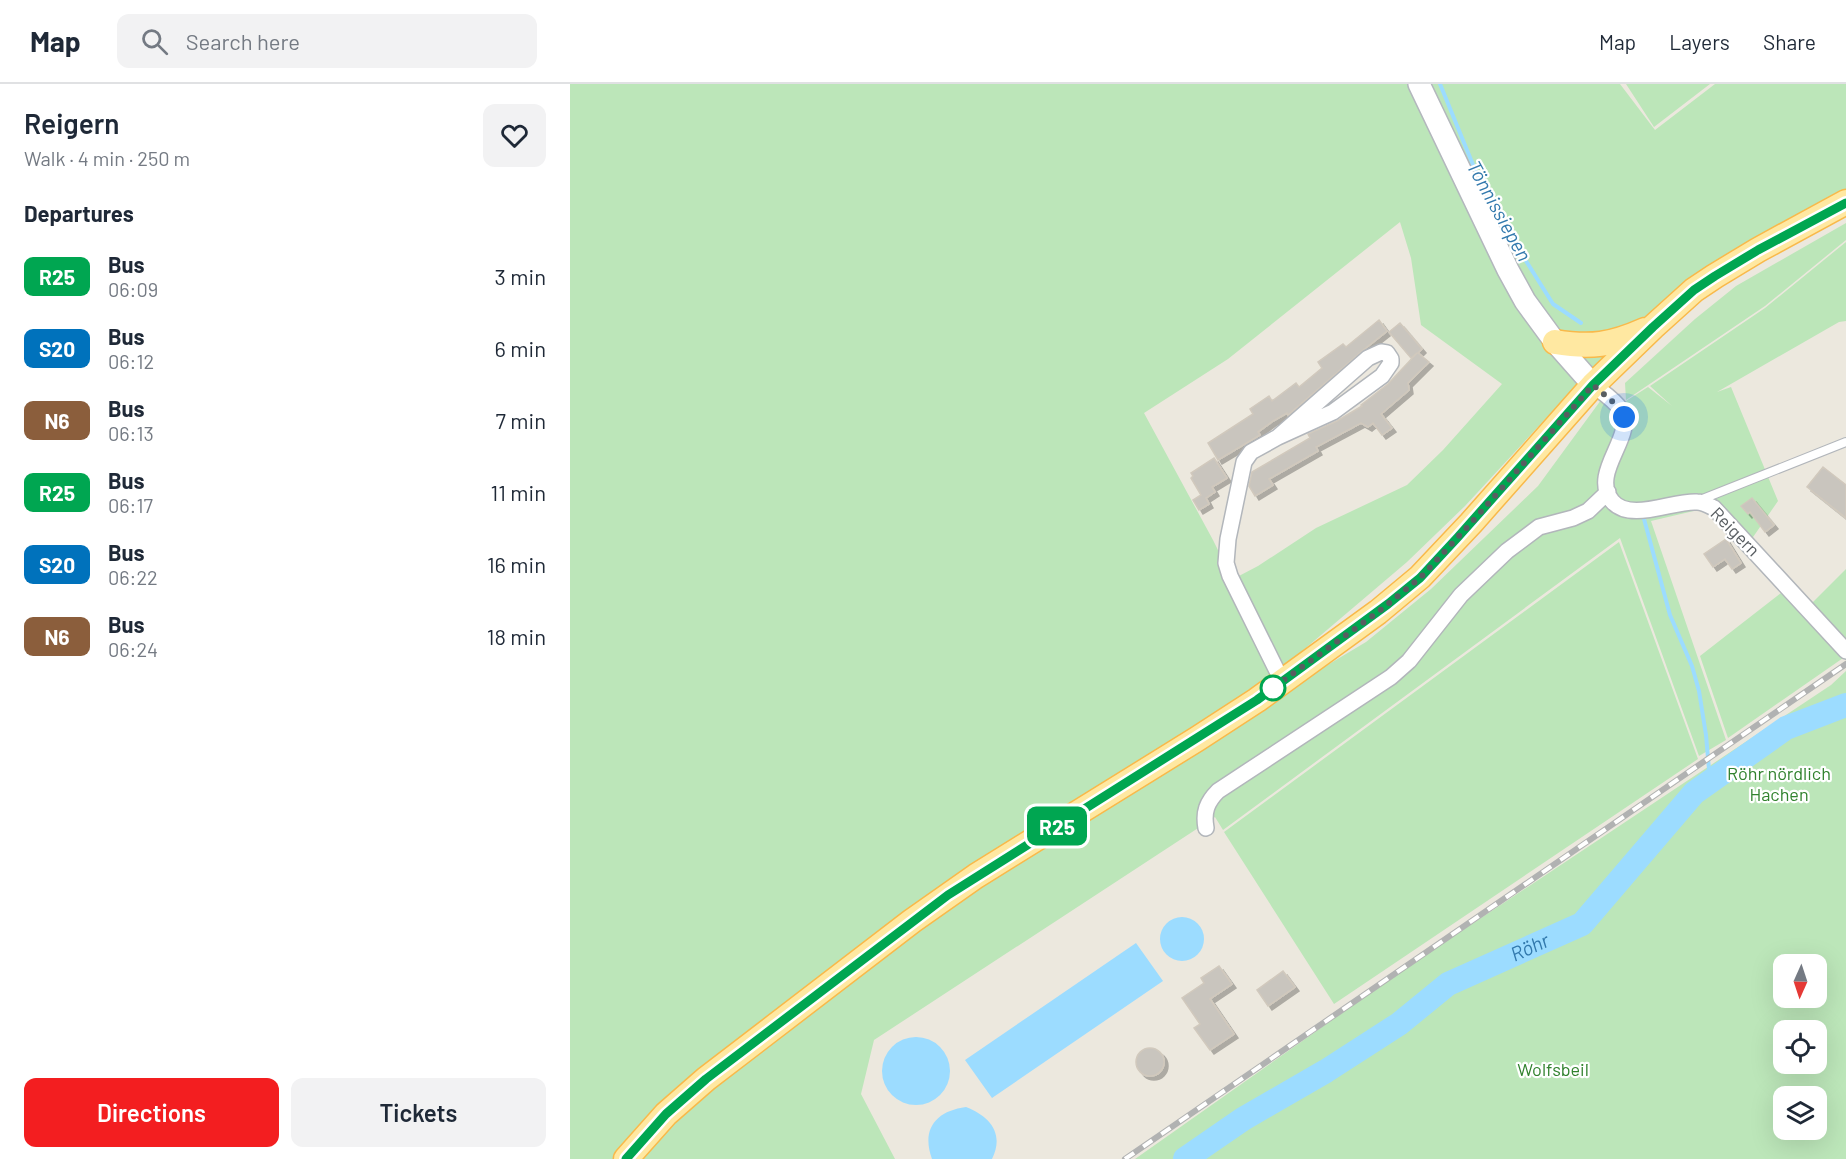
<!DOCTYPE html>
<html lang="en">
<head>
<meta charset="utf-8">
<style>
  :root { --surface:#fff; --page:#f2f2f3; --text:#1f2937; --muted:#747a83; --line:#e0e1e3; --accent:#f31e20 }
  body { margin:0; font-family:Barlow,sans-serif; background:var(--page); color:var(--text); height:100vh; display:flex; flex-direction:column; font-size:22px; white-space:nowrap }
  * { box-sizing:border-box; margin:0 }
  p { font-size:20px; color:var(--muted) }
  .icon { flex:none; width:33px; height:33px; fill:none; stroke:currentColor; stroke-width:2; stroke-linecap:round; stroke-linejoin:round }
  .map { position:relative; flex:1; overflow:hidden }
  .side { display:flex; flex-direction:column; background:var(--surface); width:570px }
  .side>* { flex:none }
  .badge { padding:0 12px; border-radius:9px; font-size:21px; line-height:39px }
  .needle { width:39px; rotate:183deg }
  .tools { position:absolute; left:1203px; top:870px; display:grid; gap:12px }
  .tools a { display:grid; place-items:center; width:54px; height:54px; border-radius:12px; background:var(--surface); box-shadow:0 6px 24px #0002; font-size:30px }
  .you { position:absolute; width:30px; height:30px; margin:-15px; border:4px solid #fff; border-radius:50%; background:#1a73e8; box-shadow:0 0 0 9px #1a73e833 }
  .map>.badge { position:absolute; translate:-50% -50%; box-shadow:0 0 0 3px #fff }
  h2 { padding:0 24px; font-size:22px; line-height:54px }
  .round { display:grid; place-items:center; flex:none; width:63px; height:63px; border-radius:12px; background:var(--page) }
  .head { display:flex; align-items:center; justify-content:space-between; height:102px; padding:0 24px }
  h1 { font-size:28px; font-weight:600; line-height:45px }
  .button { display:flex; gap:12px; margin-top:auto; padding:12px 24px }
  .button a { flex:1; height:69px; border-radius:12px; background:var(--accent); color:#fff; font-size:24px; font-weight:600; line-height:69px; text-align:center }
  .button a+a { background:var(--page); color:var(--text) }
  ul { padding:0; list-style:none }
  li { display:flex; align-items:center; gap:18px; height:72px; padding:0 24px }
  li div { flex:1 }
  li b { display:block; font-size:22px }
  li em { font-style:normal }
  li .badge { min-width:66px; font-weight:700; text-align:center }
  header { display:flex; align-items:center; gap:36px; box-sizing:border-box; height:84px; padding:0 30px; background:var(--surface); border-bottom:2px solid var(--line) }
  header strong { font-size:28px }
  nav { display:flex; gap:33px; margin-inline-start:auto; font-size:21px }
  .search { width:420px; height:54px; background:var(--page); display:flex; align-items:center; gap:15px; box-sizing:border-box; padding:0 21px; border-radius:12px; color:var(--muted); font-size:22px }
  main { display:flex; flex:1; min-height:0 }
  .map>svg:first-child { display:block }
</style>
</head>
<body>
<header>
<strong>Map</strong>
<div class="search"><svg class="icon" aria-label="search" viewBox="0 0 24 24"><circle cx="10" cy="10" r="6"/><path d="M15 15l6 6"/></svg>Search here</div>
<nav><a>Map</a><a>Layers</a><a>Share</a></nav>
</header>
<main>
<section class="side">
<div class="head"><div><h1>Reigern</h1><p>Walk · 4 min · 250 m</p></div><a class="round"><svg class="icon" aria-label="heart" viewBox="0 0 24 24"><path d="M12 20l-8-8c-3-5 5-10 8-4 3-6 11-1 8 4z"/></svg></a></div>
<h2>Departures</h2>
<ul>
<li><span class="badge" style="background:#00a651;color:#fff">R25</span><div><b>Bus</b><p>06:09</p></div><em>3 min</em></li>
<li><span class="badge" style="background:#0072bc;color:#fff">S20</span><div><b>Bus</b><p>06:12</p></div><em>6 min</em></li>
<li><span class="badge" style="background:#8b5e3c;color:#fff">N6</span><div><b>Bus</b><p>06:13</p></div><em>7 min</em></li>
<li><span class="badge" style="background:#00a651;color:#fff">R25</span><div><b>Bus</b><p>06:17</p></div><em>11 min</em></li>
<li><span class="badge" style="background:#0072bc;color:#fff">S20</span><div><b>Bus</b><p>06:22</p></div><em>16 min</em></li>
<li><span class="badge" style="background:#8b5e3c;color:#fff">N6</span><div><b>Bus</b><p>06:24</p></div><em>18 min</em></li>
</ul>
<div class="button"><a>Directions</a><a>Tickets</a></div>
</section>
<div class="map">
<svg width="1276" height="1075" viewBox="0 0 1276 1075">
  <defs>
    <filter id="shadow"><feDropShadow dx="4" dy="4" stdDeviation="0" flood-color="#0004"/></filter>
  </defs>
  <rect width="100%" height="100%" fill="#ece8de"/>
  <path fill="#bce6b9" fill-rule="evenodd" d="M0 0H1050L1085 46 1145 0H1276V111L1232 138 1126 190 1065 243 1003 305 895 422 837 478 711 585 667 493 688 482 746 444 837 401 873 366 932 300 851 241 841 174 830 138 658 275 574 329 643 456 710 592 714 607 796 558 861 505 968 402 1031 316 1056 317 1078 303 1102 322 1080 302 1195 224 1276 158V237L1269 238 1147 308 1161 303 1208 417 1181 456 1145 422 1081 437 1156 656 1129 672 1050 454 653 746 645 733 304 956 291 1010 325 1075H0Z
    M1056 0H1140L1084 43Z
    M1276 139V156L1195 222 1056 316 1055 299 1125 235 1166 202Z
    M1049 458 1128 675 764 920 654 748Z
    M1276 485V572L1158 654 1130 572 1211 509 1233 528Z
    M1276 587V1075H565L833 886 1261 601ZM1214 880H1246V914H1214ZM1214 946H1246V980H1214ZM1214 1012H1246V1046H1214Z"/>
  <path fill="#9cdcff" d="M590 855a22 22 0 1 1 44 0a22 22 0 1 1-44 0Z
    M566 859 593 897 422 1014 395 976Z
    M312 987a34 34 0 1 1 68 0a34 34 0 1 1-68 0Z
    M396 1023C419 1032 435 1049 422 1075H362C351 1045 366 1027 396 1023Z"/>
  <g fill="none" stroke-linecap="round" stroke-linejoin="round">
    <path stroke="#9cdcff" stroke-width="4" d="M870 0 908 93 936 145 983 220 1011 239
      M1074 435 1100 531 1122 582 1129 607 1136 651 1140 697"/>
    <path stroke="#9cdcff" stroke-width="24" id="s1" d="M615 1075 673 1035 756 987 829 940 878 900 1012 840 1124 709 1216 644 1276 621"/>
  </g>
  <path fill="#c9c5be" stroke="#d1c9bd" stroke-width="1.5" filter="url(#shadow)" d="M809 236 817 247 792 267 718 331 717 329 703 337 688 348 690 351 648 376 638 359 683 330 680 325 699 312 702 317 726 299 729 303 752 284 748 278 773 260 776 263Z
    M830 239 852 265 848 269 859 278 838 299 839 306 811 330 822 344 812 351 803 339 798 343 791 339 746 363 748 367 699 395 703 401 685 412 679 402 682 388 740 354 738 350 767 337 792 322 791 321 818 300 847 269 841 274 819 248Z
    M644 374 657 394 642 403 645 408 636 414 639 420 629 426 623 416 631 411 621 394 623 392 621 389Z
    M1253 383 1276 401V434L1237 403Z
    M1182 414 1204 441 1195 448 1180 428 1178 430 1171 422Z
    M1156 455 1171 479 1162 485 1155 475 1143 483 1134 470Z
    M649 882 662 900 640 915 664 950 640 966 624 944 630 940 612 914 634 899 631 894Z
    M713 887 725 903 698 922 687 906Z
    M566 978a14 14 0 1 1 28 0a14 14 0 1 1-28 0Z"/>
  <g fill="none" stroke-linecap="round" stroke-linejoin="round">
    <g stroke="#b2b6bb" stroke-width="10">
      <path id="lane" d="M1130 416 1276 358"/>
    </g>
    <g stroke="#b2b6bb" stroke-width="18">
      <path id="street" d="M1023 301C1032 308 1045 316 1051 326 1067 352 1019 388 1042 417 1060 439 1104 416 1127 418 1133 418 1138 421 1144 424L1276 567
        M708 353 763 328 812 292 821 279V275L817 269 811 268 798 274 708 353 681 368 674 378 658 455 656 479 660 492 712 597
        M636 744C633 728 637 718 648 707L821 593 839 577 891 511 937 467 969 443 1003 434 1018 427 1038 408"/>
    </g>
    <g stroke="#b3b7bd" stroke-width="24">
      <path id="secondary" d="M849 0 938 186 955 217 985 258 1023 301"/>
    </g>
    <g stroke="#f9b94a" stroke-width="27">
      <path id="primary" d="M985 258C1021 264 1041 261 1075 246
        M56 1075 96 1030 136 995 342 837 406 792 627 655 687 616 808 528 850 493 901 439 1023 301 1083 243 1124 206 1145 192 1188 166 1276 118"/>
    </g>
    <use href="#lane" stroke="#fff" stroke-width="8"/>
    <use href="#street" stroke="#fff" stroke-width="15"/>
    <use href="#secondary" stroke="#fff" stroke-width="21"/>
    <use href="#primary" stroke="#ffe8a1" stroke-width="24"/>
    <g stroke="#b1b2b2" stroke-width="6">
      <path id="rail" d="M555 1075 1276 580"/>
    </g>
    <use href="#rail" stroke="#fff" stroke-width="4" stroke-dasharray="11" stroke-linecap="butt"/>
  </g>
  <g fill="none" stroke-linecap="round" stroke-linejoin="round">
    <g stroke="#fff" stroke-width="14">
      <path id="line" d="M56 1075 96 1030 136 995 378 811 687 616 818 520 850 494 888 453 1023 301 1083 243 1124 206 1145 192 1188 166 1276 119"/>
    </g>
    <use href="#line" stroke="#00a651" stroke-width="9"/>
    <path stroke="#585d61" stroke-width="6" stroke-dasharray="0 10.8" d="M703 604 700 606 808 528 850 494 901 439 1023 301 1050 324 1054 333"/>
  </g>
  <circle fill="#fff" stroke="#00a651" stroke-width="3" cx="703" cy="604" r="12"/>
  <g text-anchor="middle" stroke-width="4.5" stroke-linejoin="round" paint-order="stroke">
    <g font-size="18" fill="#585d61" stroke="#fff">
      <text transform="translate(1165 448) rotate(45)" y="6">Reigern</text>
    </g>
    <g font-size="18" fill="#31822e" stroke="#fff">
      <text x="1209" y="696">Röhr nördlich<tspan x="1209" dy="21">Hachen</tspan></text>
      <text x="983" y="992">Wolfsbeil</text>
    </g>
    <g font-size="20" font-style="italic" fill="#3279ad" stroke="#fff">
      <text transform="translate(929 127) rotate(61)" y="7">Tönnissiepen</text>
      <text dy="7" stroke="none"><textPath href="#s1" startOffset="406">Röhr</textPath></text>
    </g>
  </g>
</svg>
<div class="tools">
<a><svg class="needle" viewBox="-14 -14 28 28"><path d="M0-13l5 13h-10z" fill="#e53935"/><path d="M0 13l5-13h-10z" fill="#747a83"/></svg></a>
<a><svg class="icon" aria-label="locate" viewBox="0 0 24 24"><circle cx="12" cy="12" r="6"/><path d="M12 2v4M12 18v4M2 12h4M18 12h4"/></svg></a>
<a><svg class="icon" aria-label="layers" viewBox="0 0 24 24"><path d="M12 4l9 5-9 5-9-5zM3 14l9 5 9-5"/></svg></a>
</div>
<div class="you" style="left:1054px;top:333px"></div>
<b class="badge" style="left:487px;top:742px;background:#00a651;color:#fff">R25</b>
</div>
</main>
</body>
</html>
